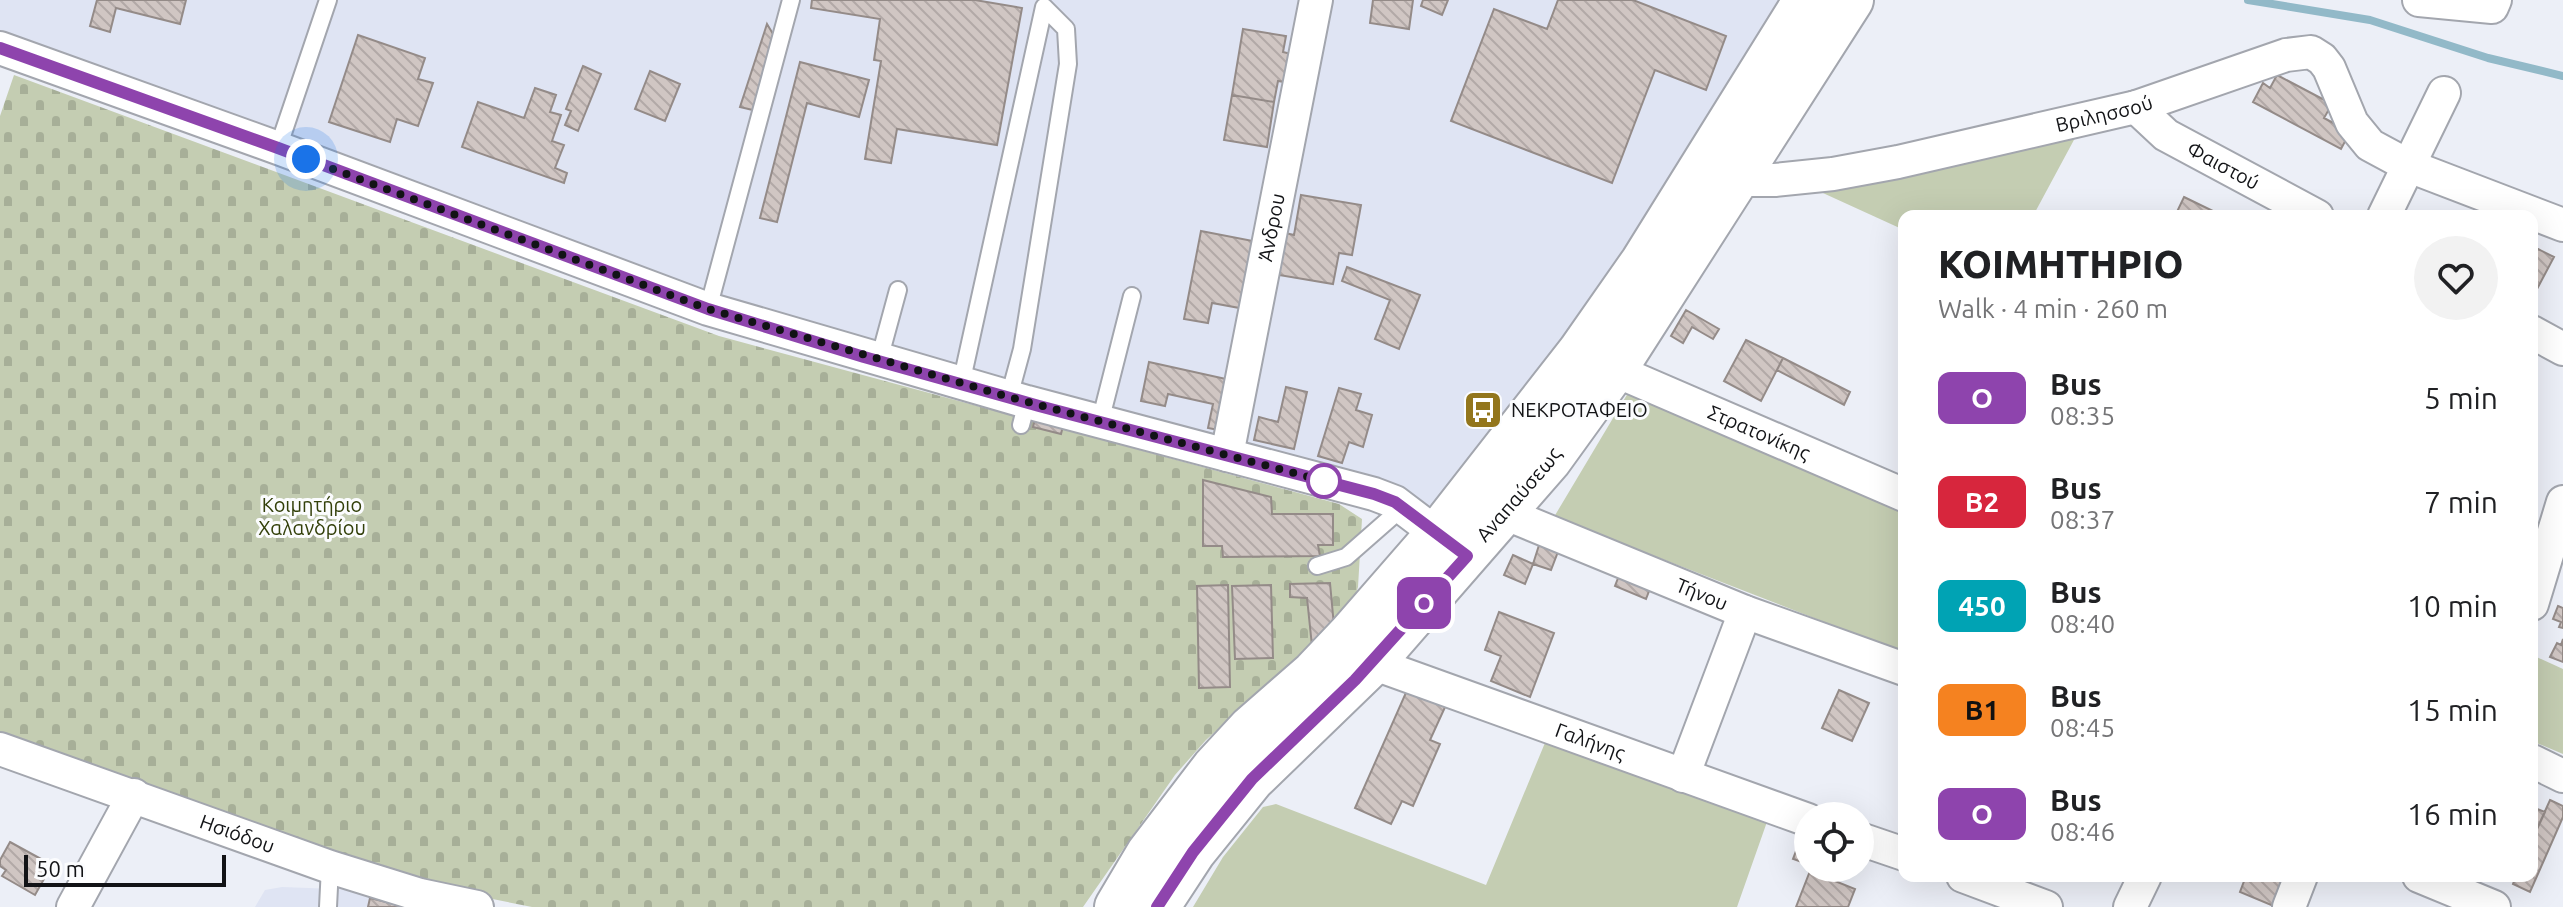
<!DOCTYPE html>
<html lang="en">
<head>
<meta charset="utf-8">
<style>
  :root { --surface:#fff; --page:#f2f2f2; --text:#202124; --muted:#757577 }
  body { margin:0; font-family:Ubuntu,sans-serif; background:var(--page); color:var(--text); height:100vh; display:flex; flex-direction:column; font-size:30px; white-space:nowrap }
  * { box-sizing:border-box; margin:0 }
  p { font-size:26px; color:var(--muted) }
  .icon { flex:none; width:44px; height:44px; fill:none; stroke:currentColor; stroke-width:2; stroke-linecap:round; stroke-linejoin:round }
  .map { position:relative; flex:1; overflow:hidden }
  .sheet { position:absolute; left:1898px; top:210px; width:640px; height:672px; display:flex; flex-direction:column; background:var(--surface); border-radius:16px; box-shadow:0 8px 32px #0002 }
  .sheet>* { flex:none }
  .badge { padding:0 16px; border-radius:12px; font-size:28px; line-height:52px }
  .fabs { position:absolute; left:1794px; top:802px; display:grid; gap:16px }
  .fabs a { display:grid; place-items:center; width:80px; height:80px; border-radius:50%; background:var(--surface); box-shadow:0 8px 32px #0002; font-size:40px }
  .scale { position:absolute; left:24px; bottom:20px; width:202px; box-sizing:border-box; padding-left:8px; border:4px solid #121316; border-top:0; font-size:22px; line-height:28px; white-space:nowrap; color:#121316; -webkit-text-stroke:6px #fbfcfe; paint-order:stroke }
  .you { position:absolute; width:40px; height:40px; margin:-20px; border:6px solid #fff; border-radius:50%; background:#1a73e8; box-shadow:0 0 0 12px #1a73e833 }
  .map>.badge { position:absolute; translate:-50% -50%; box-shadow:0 0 0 4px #fff }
  .round { display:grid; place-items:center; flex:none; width:84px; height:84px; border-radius:42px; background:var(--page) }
  .head { display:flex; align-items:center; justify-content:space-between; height:136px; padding:0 40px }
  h1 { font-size:38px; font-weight:800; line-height:60px }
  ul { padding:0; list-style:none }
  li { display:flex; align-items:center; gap:24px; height:104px; padding:0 40px }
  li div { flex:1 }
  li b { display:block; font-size:30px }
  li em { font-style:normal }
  li .badge { min-width:88px; font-weight:700; text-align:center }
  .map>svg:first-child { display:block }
</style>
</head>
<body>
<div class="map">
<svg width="2563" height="907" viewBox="0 0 2563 907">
  <defs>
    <pattern id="cemetery-stones" width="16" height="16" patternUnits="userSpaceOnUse" patternTransform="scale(2)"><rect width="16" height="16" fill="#c4cdb2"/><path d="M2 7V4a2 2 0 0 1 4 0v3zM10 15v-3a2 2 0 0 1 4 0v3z" fill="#a7af98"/></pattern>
    <pattern id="building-back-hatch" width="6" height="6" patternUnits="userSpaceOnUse" patternTransform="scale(2)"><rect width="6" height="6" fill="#d0c6c3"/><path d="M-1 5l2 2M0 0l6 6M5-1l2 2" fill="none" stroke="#b2a9a7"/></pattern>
  </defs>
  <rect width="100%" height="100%" fill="#eceff7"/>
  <path fill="#dfe4f3" d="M0 0H1787L1715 124 1505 418 1432 506 1013 381 707 298 0 43Z
    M282 887 362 890 438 907H255L265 890Z"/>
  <path fill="#c4cdb2" d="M2082 125 2033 216H1904V230L1801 183Z
    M1628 393 1904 506V653L1554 517Z
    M2532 655 2563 669V754L2532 741Z
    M1547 738 1768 819 1737 907H1193L1223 857 1263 807 1276 804 1486 885Z"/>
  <path fill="url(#cemetery-stones)" d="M14 75 719 336 1339 504 1362 519 1358 587 1351 609 1206 740 1175 775 1083 907H532L433 887 0 737V116Z"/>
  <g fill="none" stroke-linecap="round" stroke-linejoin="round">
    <path stroke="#92b9c8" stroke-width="8" d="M2248 0 2370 20 2488 58 2563 76"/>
  </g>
  <path fill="url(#building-back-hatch)" stroke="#948b88" stroke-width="2" d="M97 0H186L180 24 116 8 110 32 90 26Z
    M812 0H975L1022 8 997 145 897 129 891 163 865 159 881 61 874 60 880 19 811 8Z
    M1373 0H1413L1409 29 1370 23Z
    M1423 0H1448L1442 15 1421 6Z
    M1558 0H1633L1726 36 1706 90 1655 70 1612 183 1451 121 1494 9 1547 29Z
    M767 24 776 39 757 111 740 107Z
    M1243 29 1286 36 1283 52 1295 55 1290 83 1278 81 1274 102 1232 95Z
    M358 35 425 58 418 79 433 83 418 126 397 119 390 142 329 122Z
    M800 62 869 80 859 117 807 103 777 222 760 218Z
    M583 66 601 74 578 131 565 125 571 111 566 109Z
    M650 71 680 84 665 121 635 109Z
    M2277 75 2332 104 2324 118 2350 132 2341 149 2253 102 2263 83 2270 88Z
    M535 88 556 95 550 112 561 115 552 141 564 145 555 168 567 173 564 183 462 147 478 102 524 118Z
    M1232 95 1274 102 1267 147 1224 140Z
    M1301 195 1361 205 1352 255 1339 253 1333 284 1273 274 1281 232 1294 235Z
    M2184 197 2215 212 2213 216H2175Z
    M1201 231 1258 242 1245 309 1212 303 1208 323 1184 319Z
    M2538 249 2554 257 2536 291 2532 289V261Z
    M1347 267 1420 295 1399 349 1375 339 1390 300 1342 281Z
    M1686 310 1719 329 1713 339 1692 327 1683 343 1671 336Z
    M1746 340 1783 358 1761 401 1724 381Z
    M1783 358 1850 392 1844 405 1777 370Z
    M1149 362 1235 381 1224 431 1208 428 1213 404 1168 394 1165 406 1141 401Z
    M1286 387 1307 392 1294 449 1254 440 1259 417 1278 422Z
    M1339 388 1361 394 1356 410 1372 415 1363 447 1349 442 1342 463 1318 456Z
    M1037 411 1065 418 1061 434 1033 427Z
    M1203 480 1271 497 1272 514H1333V545H1318L1320 556 1223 557 1222 546H1203Z
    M1540 542 1559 549 1551 570 1533 564Z
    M1513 555 1533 564 1525 584 1504 575Z
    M1620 573 1651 586 1646 599 1615 586Z
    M1330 583 1334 626 1312 646 1307 598 1290 597V584Z
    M1228 585 1230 687 1199 688 1197 586Z
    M1271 585 1273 658 1235 659 1232 586Z
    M2558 606 2563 608V628L2559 627 2561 622 2553 619Z
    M1499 612 1554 633 1530 697 1491 681 1501 656 1485 650Z
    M2563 639V662L2550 657 2557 643 2561 645Z
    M1408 688 1446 705 1430 740 1440 744 1413 806 1402 801 1391 824 1355 808Z
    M1839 690 1869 703 1852 741 1822 728Z
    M2550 800 2563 806V817L2530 892 2513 884 2516 876H2532V840Z
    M2532 807 2545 812 2532 840Z
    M1803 833 1808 835V864L1793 859Z
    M10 842 52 865 35 895 2 876 6 870 0 866V860Z
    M1810 871 1855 889 1848 907H1796Z
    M2246 876H2278L2288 880 2276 907 2240 892Z
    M370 898 406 907H368Z"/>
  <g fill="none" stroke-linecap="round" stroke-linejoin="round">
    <g stroke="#a3a6ae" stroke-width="20">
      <path id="lane" d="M278 148 328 0
        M708 309 791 0
        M879 360 898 290
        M961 384 1044 7
        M1009 397 1022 349 1068 64 1066 29 1044 7
        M1100 422 1132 296
        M1021 425 1027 402
        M1317 566 1346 557 1403 507
        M328 907 330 867"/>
    </g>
    <g stroke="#a3a6ae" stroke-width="36">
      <g id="street">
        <path d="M2419 0 2492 7 2495 0"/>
        <path d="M0 48 278 148 708 309 1027 402 1374 494 1395 502 1453 546"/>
        <path id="s1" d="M2136 107 2166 135 2317 216"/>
        <path id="s2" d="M1737 180H1775L1833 174 1898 162 2136 107 2286 55 2311 52 2322 59 2329 68 2352 123 2370 145 2409 166 2563 225"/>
        <path d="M2384 216 2444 93"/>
        <path d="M2532 332 2563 349"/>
        <path id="s3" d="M1614 370 1904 495"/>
        <path id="s4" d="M1227 455 1316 0"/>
        <path id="s5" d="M1504 513 1745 612 1904 669"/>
        <path d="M2532 604 2563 502"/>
        <path id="s6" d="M1372 663 1808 820"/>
        <path id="s7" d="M0 749 330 867 420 895 477 907"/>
        <path d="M2532 761 2563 776"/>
        <path d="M1683 776 1745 612"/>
        <path d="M1860 839 1904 854"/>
        <path d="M1963 876 2046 907"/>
        <path d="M2419 876 2494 907"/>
        <path d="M73 907 134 795"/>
        <path d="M2130 907 2145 876"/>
        <path d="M2289 907 2301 876"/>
      </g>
    </g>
    <g stroke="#a3a6ae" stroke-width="48">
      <g id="secondary">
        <path d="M1117 907 1149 853 1214 768 1251 728 1314 673 1350 635 1438 534 1580 352 1643 262 1806 0"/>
        <path id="s8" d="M1157 907 1193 852 1252 779 1372 663 1549 460 1614 370 1851 0"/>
      </g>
    </g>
    <use href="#lane" stroke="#fff" stroke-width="16"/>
    <use href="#street" stroke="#fff" stroke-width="32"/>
    <use href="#secondary" stroke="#fff" stroke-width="44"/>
  </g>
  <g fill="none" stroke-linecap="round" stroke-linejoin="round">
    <g stroke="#fff" stroke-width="18">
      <path id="line" d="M0 48 278 148 708 309 864 357 1039 406 1374 494 1395 502 1467 556 1355 680 1252 779 1193 852 1157 907"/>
    </g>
    <use href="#line" stroke="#8e44ad" stroke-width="12"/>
    <path stroke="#121316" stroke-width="8" stroke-dasharray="0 14.4" d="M306 159 708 309 1009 397 1324 481"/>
  </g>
  <defs>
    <g id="bus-square" transform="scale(2)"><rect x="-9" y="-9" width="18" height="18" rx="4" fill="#93761c" stroke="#fbfcfe"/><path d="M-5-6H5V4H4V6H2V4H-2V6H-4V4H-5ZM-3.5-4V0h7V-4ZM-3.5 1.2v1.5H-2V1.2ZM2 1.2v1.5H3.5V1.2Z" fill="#fff"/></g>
  </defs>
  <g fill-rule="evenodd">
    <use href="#bus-square" x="1483" y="410"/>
  </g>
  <circle fill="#fff" stroke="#8e44ad" stroke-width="4" cx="1324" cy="481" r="16"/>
  <g text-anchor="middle" stroke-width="6" stroke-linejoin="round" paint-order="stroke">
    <g font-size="20" fill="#121316" stroke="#fbfcfe">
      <text dy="7" stroke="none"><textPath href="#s2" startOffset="374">Βριλησσού</textPath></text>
      <text dy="7" stroke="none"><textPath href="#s1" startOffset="106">Φαιστού</textPath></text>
      <text dy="7" stroke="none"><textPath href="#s4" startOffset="232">Άνδρου</textPath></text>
      <text dy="7" stroke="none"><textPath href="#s3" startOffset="158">Στρατονίκης</textPath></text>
      <text dy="7" stroke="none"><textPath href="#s8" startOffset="550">Αναπαύσεως</textPath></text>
      <text dy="7" stroke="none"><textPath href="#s5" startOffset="214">Τήνου</textPath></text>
      <text dy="7" stroke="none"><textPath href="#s6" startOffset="232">Γαλήνης</textPath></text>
      <text dy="7" stroke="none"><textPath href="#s7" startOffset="252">Ησιόδου</textPath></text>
    </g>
    <g font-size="20" fill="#121316" stroke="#fbfcfe" text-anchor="start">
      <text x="1511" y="417">ΝΕΚΡΟΤΑΦΕΙΟ</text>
    </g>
    <g font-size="20" fill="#33400a" stroke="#fbfcfe">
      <text x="312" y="512">Κοιμητήριο<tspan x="312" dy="23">Χαλανδρίου</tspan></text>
    </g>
  </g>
</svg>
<div class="fabs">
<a><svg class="icon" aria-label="locate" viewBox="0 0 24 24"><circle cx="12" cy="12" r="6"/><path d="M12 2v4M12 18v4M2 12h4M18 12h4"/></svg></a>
</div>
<div class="scale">50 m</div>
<div class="you" style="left:306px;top:159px"></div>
<b class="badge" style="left:1424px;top:603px;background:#8e44ad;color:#fff">Ο</b>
<section class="sheet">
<div class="head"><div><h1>ΚΟΙΜΗΤΗΡΙΟ</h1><p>Walk · 4 min · 260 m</p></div><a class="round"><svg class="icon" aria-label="heart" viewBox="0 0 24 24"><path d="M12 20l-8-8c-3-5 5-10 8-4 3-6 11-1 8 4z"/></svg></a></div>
<ul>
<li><span class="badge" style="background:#8e44ad;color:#fff">Ο</span><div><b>Bus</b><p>08:35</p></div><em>5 min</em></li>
<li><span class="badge" style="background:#d7263d;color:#fff">Β2</span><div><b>Bus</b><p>08:37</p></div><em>7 min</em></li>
<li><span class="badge" style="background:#00a3b4;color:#fff">450</span><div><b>Bus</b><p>08:40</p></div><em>10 min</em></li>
<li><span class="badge" style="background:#f58220;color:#111">Β1</span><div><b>Bus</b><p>08:45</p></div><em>15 min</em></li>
<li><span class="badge" style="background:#8e44ad;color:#fff">Ο</span><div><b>Bus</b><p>08:46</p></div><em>16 min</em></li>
</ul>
</section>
</div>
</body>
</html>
